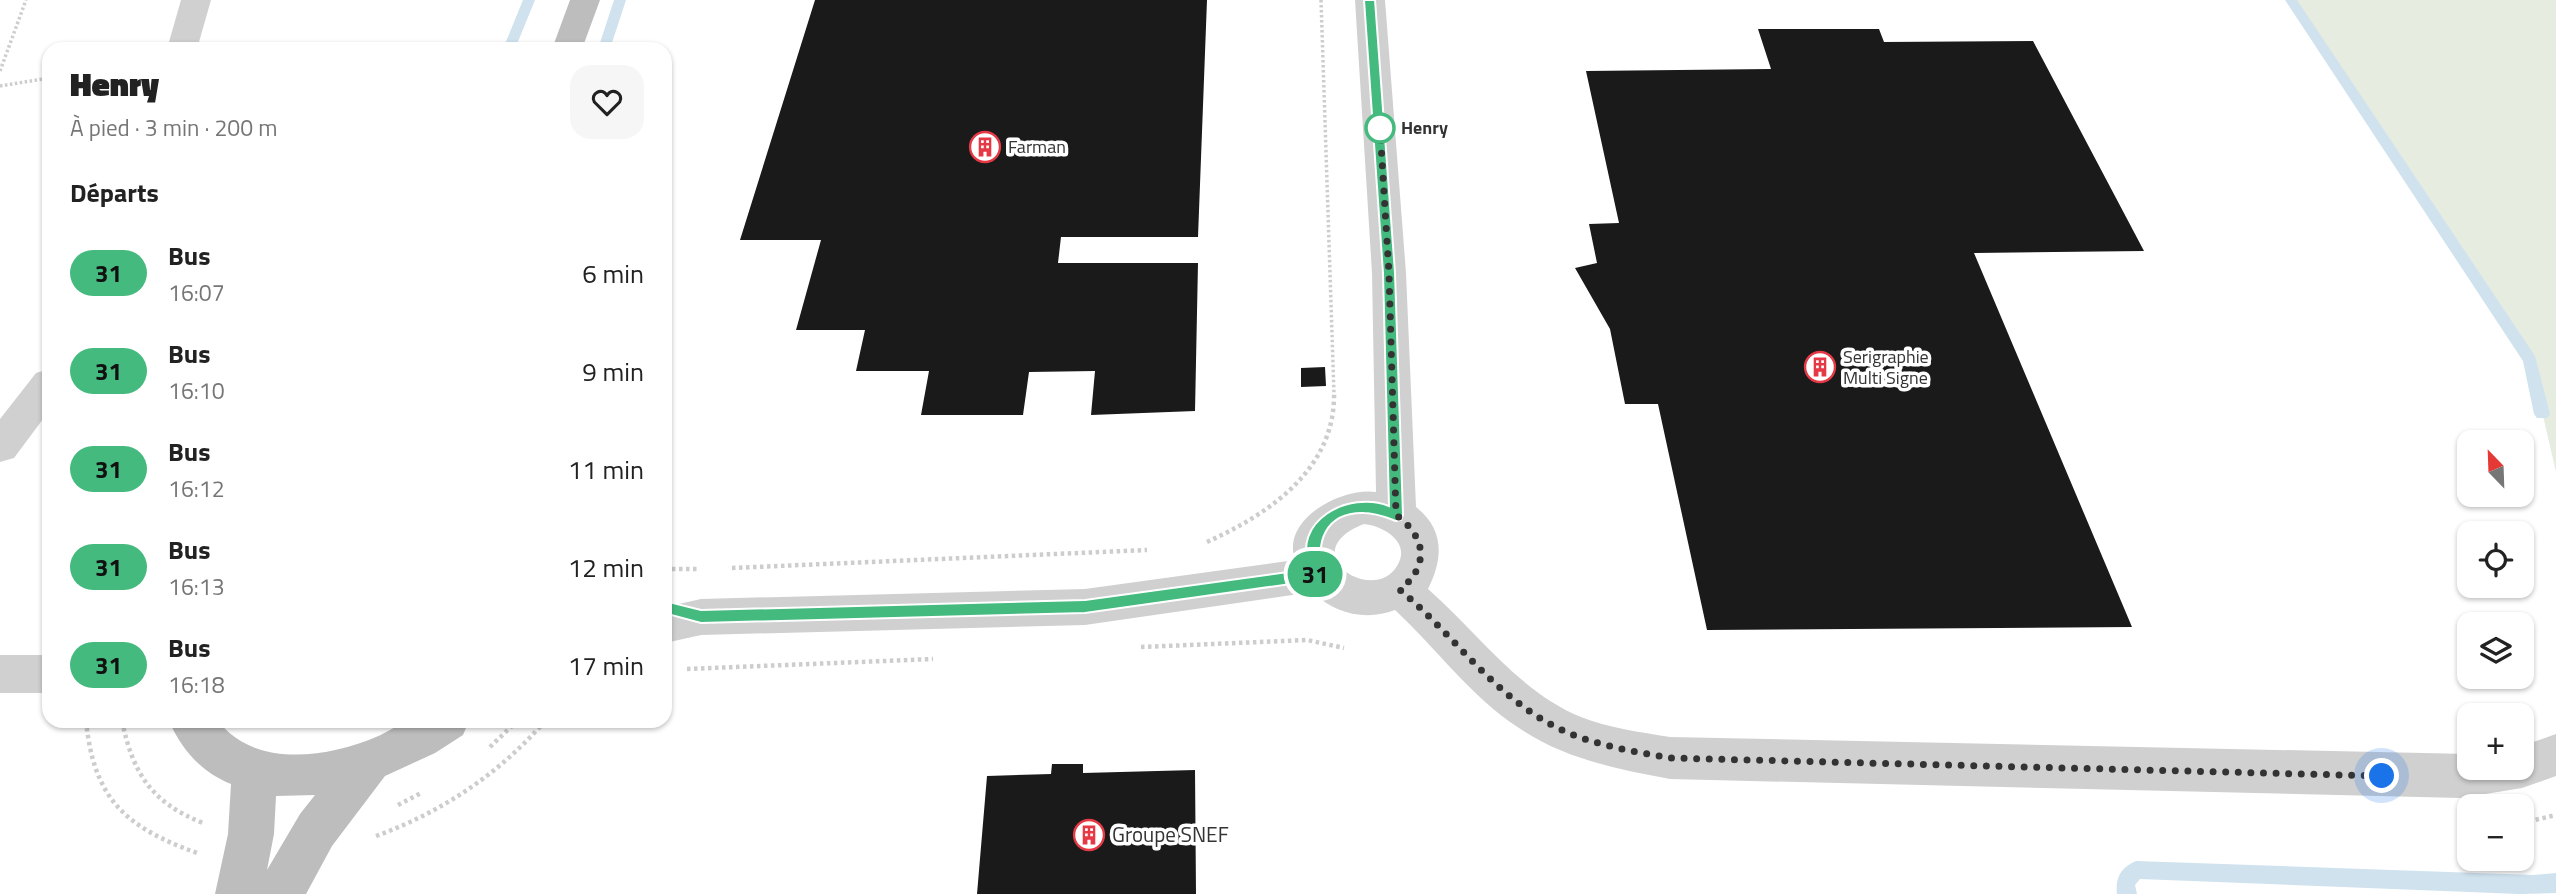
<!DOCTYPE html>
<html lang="fr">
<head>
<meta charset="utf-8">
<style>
  :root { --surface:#fff; --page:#f6f6f6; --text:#222; --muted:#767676 }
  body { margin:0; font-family:"Titillium Web",sans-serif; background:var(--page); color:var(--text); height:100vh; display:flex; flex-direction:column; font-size:26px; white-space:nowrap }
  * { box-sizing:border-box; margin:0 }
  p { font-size:23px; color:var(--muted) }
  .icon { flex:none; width:38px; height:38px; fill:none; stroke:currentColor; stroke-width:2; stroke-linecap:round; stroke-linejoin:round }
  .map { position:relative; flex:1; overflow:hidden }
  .details { position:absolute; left:42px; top:42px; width:630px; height:686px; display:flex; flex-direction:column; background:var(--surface); border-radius:21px; box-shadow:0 2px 5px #0004 }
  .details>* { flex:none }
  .badge { padding:0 14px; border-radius:23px; font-size:24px; line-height:46px }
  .needle { width:46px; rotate:337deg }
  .fabs { position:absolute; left:2457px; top:430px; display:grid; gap:14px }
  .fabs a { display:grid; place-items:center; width:77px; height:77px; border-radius:14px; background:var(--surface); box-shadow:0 2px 5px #0004; font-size:35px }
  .you { position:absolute; width:35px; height:35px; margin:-18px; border:5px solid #fff; border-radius:50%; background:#1a73e8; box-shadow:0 0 0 10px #1a73e833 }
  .map>.badge { position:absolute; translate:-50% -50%; box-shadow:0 0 0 4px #fff }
  h2 { padding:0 28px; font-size:26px; line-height:63px }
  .round { display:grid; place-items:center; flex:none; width:74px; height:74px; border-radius:21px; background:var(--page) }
  .head { display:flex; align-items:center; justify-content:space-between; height:119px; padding:0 28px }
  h1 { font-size:33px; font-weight:800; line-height:52px }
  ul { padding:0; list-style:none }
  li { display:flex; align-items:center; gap:21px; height:98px; padding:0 28px }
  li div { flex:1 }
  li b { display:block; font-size:26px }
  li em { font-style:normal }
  li .badge { min-width:77px; font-weight:700; text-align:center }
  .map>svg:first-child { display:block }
</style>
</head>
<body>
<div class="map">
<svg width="2556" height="894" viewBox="0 0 2556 894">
  <rect width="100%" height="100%" fill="#fff"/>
  <path fill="#e6ecdf" d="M2291 0H2556V472L2530 360Z"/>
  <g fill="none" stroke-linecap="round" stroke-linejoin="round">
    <path fill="#cfe2ee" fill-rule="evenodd" d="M523 0H535L515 49H503Z
      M614 0H626L610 49H598Z
      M2285 0H2297L2535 356 2550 414 2547 418H2537L2534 414 2523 361Z
      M2136 861 2533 875 2556 873V893L2519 894 2140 879 2135 885 2137 894H2117C2115 878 2121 867 2136 861Z"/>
  </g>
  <path fill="#1a1a1a" d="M815 0H1207L1198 237H1061L1058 263H1198L1195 411 1091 415 1095 371 1029 372 1023 415H921L929 371H856L865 330H796L821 240H740Z
    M1758 29H1879L1884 42 2033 41 2144 251 1974 253 2132 627 1707 630 1658 404H1625L1610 329 1575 268 1597 263 1589 224 1619 223 1586 71 1771 69Z
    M1325 367 1326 386 1301 387V368Z
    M1052 764H1083V773L1195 770 1196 894H977L987 776 1051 774Z"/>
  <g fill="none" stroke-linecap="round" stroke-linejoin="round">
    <path stroke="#cdcdcd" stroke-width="3.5" stroke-dasharray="2.5 2.5" stroke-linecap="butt" d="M1321 0 1334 394
      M0 71 26 0
      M0 86 49 78"/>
    <path stroke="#cdcdcd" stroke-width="4.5" stroke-dasharray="3.5 3.5" stroke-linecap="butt" d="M1207 542C1269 514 1336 469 1334 392
      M732 568 1147 550
      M665 569H699
      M1141 647 1307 640 1344 648
      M687 669 933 659
      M86 721C94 799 125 827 197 853
      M122 721C133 774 152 803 203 823
      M490 747 517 721
      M398 805 421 793
      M2522 823 2556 815
      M376 836C442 812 499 774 545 721"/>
    <path fill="#d0d0d0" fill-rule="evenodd" d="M181 0H211L197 49H167Z
      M1355 0H1385L1406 273 1416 507C1445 530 1443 559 1428 589 1477 632 1518 691 1581 717 1608 728 1640 732 1670 737L2469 754V768H2522V746L2556 734V776L2522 788 2461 798 1670 779C1617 769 1564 759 1519 728 1471 697 1437 649 1395 610 1367 621 1334 614 1313 592L1085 625 701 635 665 643V607L701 599 1085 589 1295 560C1281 518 1343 487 1376 492L1372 273ZM1364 524C1383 526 1412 542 1397 566 1373 606 1292 552 1364 524Z
      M49 369V411L14 458 0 462V419L36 373Z
      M0 655H49V693H0Z"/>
    <path fill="#bdbdbd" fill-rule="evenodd" d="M570 0H600L582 49H552Z
      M169 721H218C255 768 326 758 376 737 387 733 399 723 410 721 428 717 451 721 469 721L463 735 435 753 385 776 332 846 306 894H215L228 834 231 784C201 772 182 750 169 721ZM315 795 300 814 267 870 274 834 276 796Z"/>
  </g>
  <path fill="#44ba7f" stroke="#fff" stroke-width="2" d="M1364 0H1375L1395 273 1403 515 1401 520 1396 521C1385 517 1376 513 1364 513 1326 512 1313 543 1326 574L1319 580 1085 613 701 623 660 612 658 607 665 601 701 610 1085 600 1310 569C1290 521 1349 490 1389 506L1383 273Z"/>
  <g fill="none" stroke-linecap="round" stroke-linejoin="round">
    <path stroke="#333" stroke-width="7" stroke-dasharray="0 12.6" d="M1380 128 1389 273 1396 515C1426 537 1430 565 1400 590 1453 634 1494 696 1556 727 1591 745 1632 751 1670 758L2382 776"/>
  </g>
  <defs>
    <g id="building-ring" transform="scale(1.575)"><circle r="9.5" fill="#fff" stroke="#e63946" stroke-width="1.5"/><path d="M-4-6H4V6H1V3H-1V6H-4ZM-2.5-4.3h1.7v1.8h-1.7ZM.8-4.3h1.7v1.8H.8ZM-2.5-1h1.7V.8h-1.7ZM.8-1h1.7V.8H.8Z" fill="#e63946"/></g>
  </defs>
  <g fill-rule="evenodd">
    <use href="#building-ring" x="985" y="147"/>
    <use href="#building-ring" x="1820" y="367"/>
    <use href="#building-ring" x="1089" y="835"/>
  </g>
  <circle fill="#fff" stroke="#44ba7f" stroke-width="3.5" cx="1380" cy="128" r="14"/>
  <g text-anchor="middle" stroke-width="7" stroke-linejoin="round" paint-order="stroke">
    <g font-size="18" font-weight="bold" fill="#333" stroke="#fff" text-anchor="start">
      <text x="1401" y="134">Henry</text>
    </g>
    <g font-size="18" fill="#333" stroke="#fff" text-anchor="start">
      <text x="1008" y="153">Farman</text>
      <text x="1843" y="363">Serigraphie<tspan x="1843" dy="21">Multi Signe</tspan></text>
    </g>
    <g font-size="21" fill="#333" stroke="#fff" text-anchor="start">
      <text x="1112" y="842">Groupe SNEF</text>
    </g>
  </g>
</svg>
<div class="fabs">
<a><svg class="needle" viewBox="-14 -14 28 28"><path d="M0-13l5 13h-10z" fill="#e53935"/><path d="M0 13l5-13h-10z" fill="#767676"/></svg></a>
<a><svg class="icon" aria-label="locate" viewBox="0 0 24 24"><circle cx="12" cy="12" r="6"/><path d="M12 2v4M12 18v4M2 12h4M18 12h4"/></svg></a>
<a><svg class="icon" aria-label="layers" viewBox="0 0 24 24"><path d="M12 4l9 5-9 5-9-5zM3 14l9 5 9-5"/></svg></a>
<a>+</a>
<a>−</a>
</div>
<div class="you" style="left:2382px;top:776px"></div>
<b class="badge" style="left:1315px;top:574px;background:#44ba7f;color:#111">31</b>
<section class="details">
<div class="head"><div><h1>Henry</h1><p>À pied · 3 min · 200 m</p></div><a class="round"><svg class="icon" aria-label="heart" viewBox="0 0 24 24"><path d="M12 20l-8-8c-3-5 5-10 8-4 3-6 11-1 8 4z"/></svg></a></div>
<h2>Départs</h2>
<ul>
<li><span class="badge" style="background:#44ba7f;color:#111">31</span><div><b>Bus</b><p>16:07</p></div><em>6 min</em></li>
<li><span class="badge" style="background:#44ba7f;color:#111">31</span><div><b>Bus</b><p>16:10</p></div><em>9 min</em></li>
<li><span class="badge" style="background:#44ba7f;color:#111">31</span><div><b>Bus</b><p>16:12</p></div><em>11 min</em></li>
<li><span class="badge" style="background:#44ba7f;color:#111">31</span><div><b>Bus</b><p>16:13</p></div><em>12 min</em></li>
<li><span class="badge" style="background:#44ba7f;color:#111">31</span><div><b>Bus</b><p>16:18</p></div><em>17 min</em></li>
</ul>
</section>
</div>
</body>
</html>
